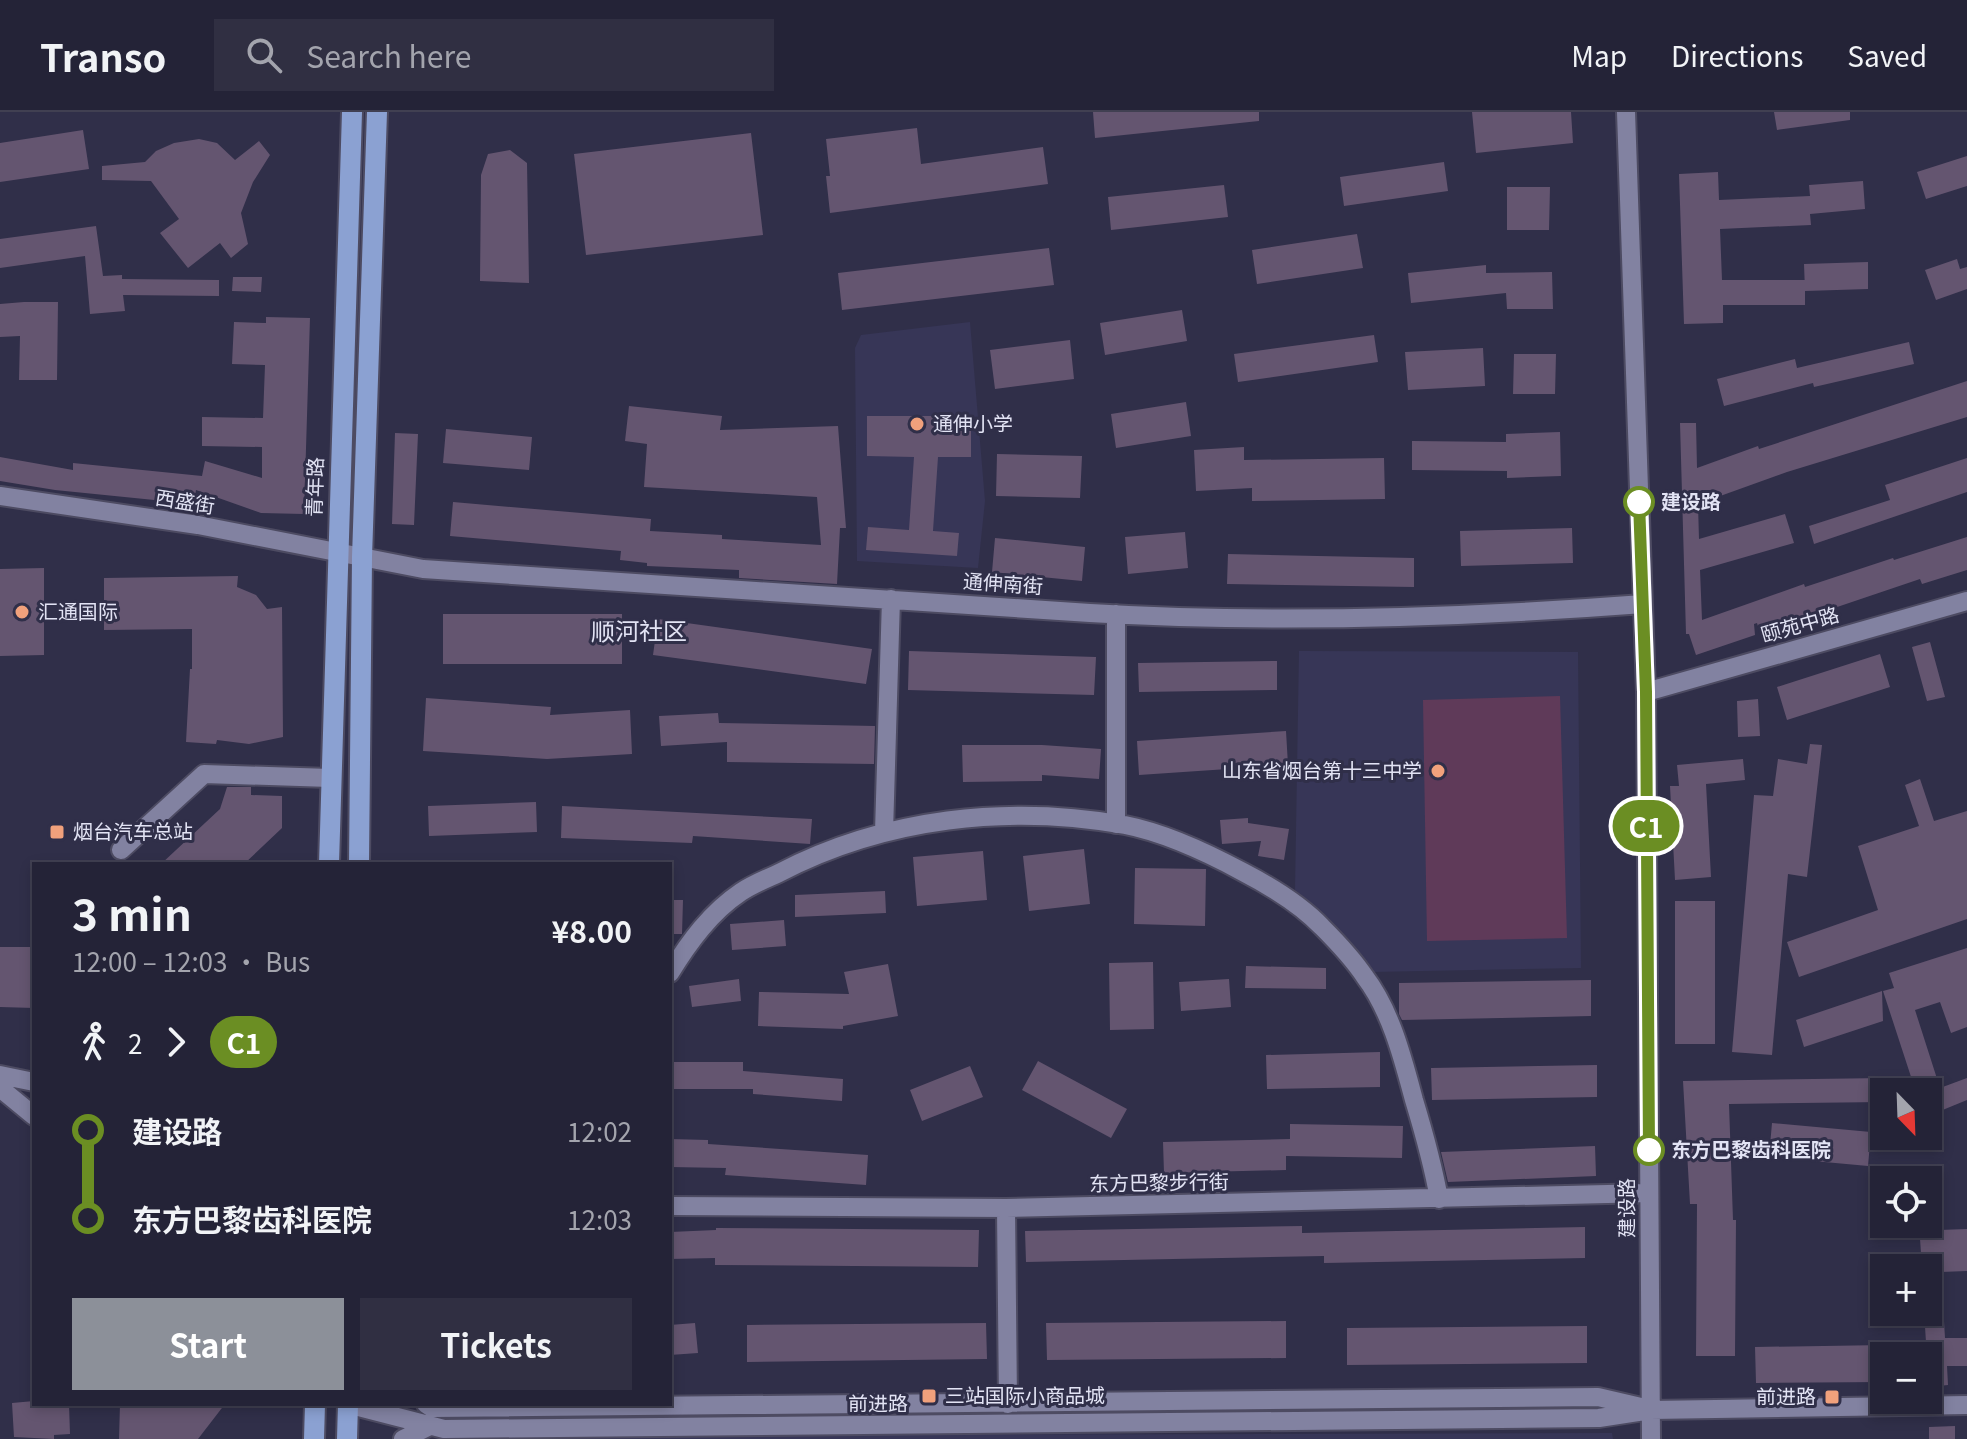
<!DOCTYPE html>
<html lang="en">
<head>
<meta charset="utf-8">
<style>
  :root { --surface:#242337; --page:#302f42; --text:#f1f3f6; --muted:#a3a4ad; --line:#414052; --accent:#8c9099 }
  body { margin:0; font-family:Georgia,"Noto Sans SC",serif; background:var(--page); color:var(--text); height:100vh; display:flex; flex-direction:column; font-size:30px; white-space:nowrap }
  * { box-sizing:border-box; margin:0 }
  p { font-size:26px; color:var(--muted) }
  .icon { flex:none; width:44px; height:44px; fill:none; stroke:currentColor; stroke-width:2; stroke-linecap:round; stroke-linejoin:round }
  .map { position:relative; flex:1; overflow:hidden }
  .drawer { position:absolute; left:32px; top:750px; width:640px; height:544px; display:flex; flex-direction:column; background:var(--surface); border-radius:0px; box-shadow:0 4px 12px #0003,0 0 0 2px var(--line) }
  .drawer>* { flex:none }
  .badge { padding:0 16px; border-radius:26px; font-size:28px; line-height:52px }
  .needle { width:52px; rotate:157deg }
  .fabs { position:absolute; left:1870px; top:966px; display:grid; gap:16px }
  .fabs a { display:grid; place-items:center; width:72px; height:72px; border-radius:0px; background:var(--surface); box-shadow:0 4px 12px #0003,0 0 0 2px var(--line); font-size:40px }
  .map>.badge { position:absolute; translate:-50% -50%; box-shadow:0 0 0 4px #fff }
  .legs { display:flex; align-items:center; gap:12px; height:88px; padding:0 40px; font-size:26px }
  .legs p { margin-inline-start:auto }
  .headline { display:flex; align-items:center; justify-content:space-between; height:136px; padding:0 40px }
  h1 { font-size:44px; font-weight:700; line-height:60px }
  .cta { display:flex; gap:16px; margin-top:auto; padding:16px 40px }
  .cta a { flex:1; height:92px; border-radius:0px; background:var(--accent); color:#fff; font-size:32px; font-weight:700; line-height:92px; text-align:center }
  .cta a+a { background:var(--page); color:var(--text) }
  ul { padding:0 40px; list-style:none }
  li { display:flex; align-items:center; gap:28px; height:88px; font-size:30px }
  li i { display:grid; place-items:center; width:12px; height:100%; margin:0 10px; background:currentColor }
  li i::after { content:''; width:20px; height:20px; margin:-10px; border:6px solid; border-radius:50%; background:var(--surface) }
  li p { margin-inline-start:auto }
  li:first-child i { background:linear-gradient(#0000 50%,currentColor 0) }
  li:last-child i { background:linear-gradient(currentColor 50%,#0000 0) }
  header { display:flex; align-items:center; gap:48px; box-sizing:border-box; height:112px; padding:0 40px; background:var(--surface); border-bottom:2px solid var(--line) }
  header strong { font-size:38px }
  nav { display:flex; gap:44px; margin-inline-start:auto; font-size:28px }
  .search { width:560px; height:72px; background:var(--page); display:flex; align-items:center; gap:20px; box-sizing:border-box; padding:0 28px; border-radius:0px; color:var(--muted); font-size:30px }
  .map>svg:first-child { display:block }
</style>
</head>
<body>
<header>
<strong>Transo</strong>
<div class="search"><svg class="icon" aria-label="search" viewBox="0 0 24 24"><circle cx="10" cy="10" r="6"/><path d="M15 15l6 6"/></svg>Search here</div>
<nav><a>Map</a><a>Directions</a><a>Saved</a></nav>
</header>
<div class="map">
<svg width="1967" height="1327" viewBox="0 0 1967 1327">
  <rect width="100%" height="100%" fill="#302f49"/>
  <path fill="#373657" d="M970 210 985 389 978 456 857 449 855 236 861 223Z
    M1299 539 1578 540 1581 856 1371 860 1295 778Z
    M1612 1321 1613 1327H442L483 1324Z"/>
  <path fill="#5f3a59" d="M1560 584 1567 826 1427 829 1423 588Z"/>
  <path fill="#645570" d="M1093 0H1259V9L1095 26Z
    M1472 0H1571L1573 31 1476 41Z
    M1774 0H1850V8L1777 18Z
    M917 16 921 52 1043 35 1048 72 830 101 826 64H830L826 27Z
    M83 18 89 57 0 70V31Z
    M751 21 763 123 586 143 574 42Z
    M199 27 217 31 235 48 259 29 270 43 253 70 241 101 248 132 231 146 220 131 188 156 160 121 179 107 151 69 102 68V54L145 50 156 39 174 31Z
    M510 38 527 51 529 171 480 169 481 63 488 42Z
    M1967 44V74L1926 87 1917 60Z
    M1444 50 1448 79 1344 94 1340 65Z
    M1718 60 1719 88 1810 84 1809 73 1863 69 1865 97 1810 102 1811 113 1720 117 1722 168H1805V193H1723V211L1684 212 1679 62Z
    M1224 73 1228 105 1111 118 1108 85Z
    M1507 75H1550L1549 118H1507Z
    M96 114 103 164 122 163V167L219 168V184L123 183 125 199 90 202 85 144 0 156V127Z
    M1357 122 1363 156 1257 172 1252 138Z
    M1049 136 1054 173 842 198 838 161Z
    M1957 147 1960 157 1967 155V177L1936 188 1925 158Z
    M1868 150V177L1805 179 1804 152Z
    M1486 153V161L1552 160 1553 197H1507L1506 181 1411 191 1408 161Z
    M233 165H262L261 180 232 179Z
    M24 190H58L57 268H19L20 224 0 225V192Z
    M1182 198 1187 229 1105 243 1100 211Z
    M266 205 310 206 304 402 261 401 196 378 194 392 55 378 0 369V345L73 358V351L202 364 205 349 262 366V335L202 334V305L263 306 265 253 232 252 234 210 266 211Z
    M1374 223 1378 250 1238 270 1234 242Z
    M1070 228 1074 267 995 277 990 238Z
    M1909 230 1914 252 1814 275 1813 271 1724 294 1717 267 1795 247 1797 256Z
    M1483 236 1485 274 1408 278 1405 240Z
    M1514 242H1556L1555 282H1513Z
    M1967 269V305L1787 360 1698 392 1699 427 1785 402 1794 431 1700 458 1702 508 1804 472 1805 475 1893 446 1894 448 1967 425V458L1922 472 1920 467 1760 521 1757 511 1754 512 1755 523 1696 543 1689 522H1686L1680 311H1696L1697 356 1758 334 1759 337Z
    M1186 290 1191 324 1116 336 1111 302Z
    M629 294 722 304 720 318 838 314 846 416H840L837 472 739 466V458L647 454V451L620 448 621 439 450 424 453 390 651 407 650 419 722 423V427L821 433 817 385 644 375 647 332 625 329Z
    M867 304H971V345H938L933 419 959 421 957 444 866 438 868 415 909 418 914 345 867 344Z
    M446 317 532 325 529 358 443 351Z
    M1560 320 1561 364 1507 366V359L1412 358V329L1506 330V322Z
    M395 321 418 322 414 413 392 412Z
    M1244 335V348L1384 346 1385 387 1252 389V376L1196 379 1194 338Z
    M997 342 1082 344 1080 386 996 384Z
    M1967 346V380L1814 432 1809 414 1890 388 1885 373Z
    M1572 416 1573 451 1461 454 1460 419Z
    M1185 420 1188 456 1128 462 1125 425Z
    M995 426 1085 435 1082 469 992 460Z
    M1228 442 1414 446V475L1227 472Z
    M44 456V543L0 544V457Z
    M238 464 237 475 256 483 267 497 282 495 283 625 249 632 217 628 216 632 186 630 190 557H192V517L104 518V466Z
    M443 502H622V552H443Z
    M658 507 872 537 866 572 653 543Z
    M1930 530 1945 585 1927 589 1912 535Z
    M909 539 1096 545 1094 583 908 578Z
    M1880 542 1890 575 1787 608 1777 575Z
    M1277 549V578L1139 580 1138 551Z
    M426 586 551 595 550 603 630 598 632 642 547 647 423 639Z
    M1758 587 1760 624 1738 625 1737 589Z
    M718 601 719 611 875 614 874 652 727 650V630L661 634 659 604Z
    M1286 619 1288 653 1139 663 1137 629Z
    M1810 632 1822 633 1807 765 1788 762 1772 943 1732 940 1754 683 1773 684 1778 647 1807 652Z
    M962 633H1042L1101 637 1099 667 1042 663V669L963 670Z
    M1743 647 1745 668 1706 672 1711 765 1675 768 1670 674H1679L1677 653Z
    M1920 667 1934 709 1967 699V807L1799 865 1787 830 1878 798 1858 734 1919 714 1905 673Z
    M227 675H251V683L282 684V716L244 752H161L220 697Z
    M536 690 537 720 429 724 428 694Z
    M562 694 812 707 810 732 693 724 692 731 561 726Z
    M1248 706V711L1289 717 1284 748 1258 744 1261 729 1222 732 1220 708Z
    M1084 737 1090 792 1029 799 1023 744Z
    M983 739 987 788 917 794 913 745Z
    M1135 756 1206 757 1205 814 1134 812Z
    M885 779 886 801 795 805V783Z
    M670 788H683L682 822H670Z
    M1675 789H1715V932H1675Z
    M784 808 786 834 732 838 730 812Z
    M0 835H34V896L0 895Z
    M1967 836V915L1951 921 1940 890 1915 898 1940 976 1967 966V988L1928 1004V980H1918L1914 974 1883 879 1894 876 1889 861Z
    M1153 850 1154 917 1110 918 1109 851Z
    M888 852 898 904 843 914V917L758 914 759 880 849 882 844 860Z
    M1246 854 1326 856V877L1245 876Z
    M739 867 741 889 692 895 689 874Z
    M1229 867 1231 895 1181 899 1179 870Z
    M1591 868V904L1402 908 1399 902V871Z
    M1882 879 1883 909 1804 935 1796 908Z
    M1380 940V975L1267 977 1266 943Z
    M1038 949 1127 997 1111 1026 1022 978Z
    M670 950H743V959L843 967 842 989 753 982V977H670Z
    M1597 953V985L1432 988 1431 956Z
    M970 954 983 985 922 1009 910 978Z
    M1884 966V990L1729 992 1733 1108H1736L1735 1244H1696L1697 1092H1690L1683 969Z
    M1772 1011 1871 1020 1868 1054 1769 1045Z
    M1290 1012 1403 1014 1402 1046 1286 1044V1058L1164 1061 1163 1030 1290 1027Z
    M670 1027 708 1028V1032L868 1043 866 1073 725 1063 726 1056 670 1055Z
    M1595 1034 1596 1064 1448 1070 1441 1040Z
    M1919 1112H1938L1939 1118 1967 1117V1159L1941 1160 1945 1226H1967V1254H1947L1948 1273 1929 1275 1924 1200H1928V1156H1922Z
    M1302 1114V1121L1585 1115V1146L1324 1151V1144L1026 1150 1025 1119Z
    M716 1116 979 1118 978 1155 715 1153V1146L670 1147V1120L716 1118Z
    M1286 1209V1246L1047 1248 1046 1211Z
    M695 1211 698 1241 670 1243V1213Z
    M986 1211 987 1247 747 1250V1213Z
    M1587 1214V1251L1347 1253V1216Z
    M1884 1233V1270L1756 1271 1755 1235Z
    M34 1289V1292H69L70 1322 54 1323V1327L14 1325 12 1291Z
    M120 1292H225L198 1327H119Z
    M1955 1314V1327H1929V1315Z"/>
  <g fill="none" stroke-linecap="round" stroke-linejoin="round">
    <g stroke="#4d4b62" stroke-width="22">
      <path id="minor" d="M1626 0 1646 580 1651 1327
        M0 384 198 413 423 457 1090 501C1274 512 1459 506 1643 492
        M1646 580 1967 489
        M1116 712V502
        M884 720 891 487
        M121 738 204 662 330 666
        M670 861C689 830 711 800 741 780 753 772 766 767 779 761 884 706 1009 692 1125 713 1166 721 1206 740 1243 760 1270 774 1300 792 1322 815 1337 830 1353 847 1365 865 1391 899 1403 947 1414 988 1424 1021 1433 1053 1439 1087
        M0 963 34 970
        M0 976 34 1004
        M670 1094 1006 1096 1649 1081
        M1006 1096 1008 1292
        M347 1292 444 1317 1599 1306 1651 1298 1967 1293
        M426 1292 432 1296 1598 1285 1641 1295
        M403 1327 428 1315"/>
    </g>
    <g stroke="#4d4b62" stroke-width="24">
      <path id="major" d="M329 752 352 0
        M359 752 362 445 377 0
        M314 1327 315 1292
        M347 1327 348 1292"/>
    </g>
    <use href="#minor" stroke="#8282a1" stroke-width="18"/>
    <use href="#major" stroke="#8ba1d2" stroke-width="20"/>
  </g>
  <g fill="none" stroke-linecap="round" stroke-linejoin="round">
    <g stroke="#fff" stroke-width="18">
      <path id="line-1" d="M1639 390 1646 580 1649 1038"/>
    </g>
    <use href="#line-1" stroke="#6b8e23" stroke-width="12"/>
  </g>
  <g fill="#f1a17c" stroke="#302f49" stroke-width="3">
    <circle cx="917" cy="312" r="8"/>
    <circle cx="22" cy="500" r="8"/>
    <circle cx="1438" cy="659" r="8"/>
    <rect x="49" y="712" width="16" height="16" rx="4"/>
    <rect x="921" y="1276" width="16" height="16" rx="4"/>
    <rect x="1824" y="1277" width="16" height="16" rx="4"/>
  </g>
  <g fill="#fff" stroke="#6b8e23" stroke-width="4">
    <circle cx="1639" cy="390" r="14"/>
    <circle cx="1649" cy="1038" r="14"/>
  </g>
  <g text-anchor="middle" stroke-width="6" stroke-linejoin="round" paint-order="stroke">
    <g font-size="20" fill="#e2e3f4" stroke="#302f49" text-anchor="start">
      <text x="933" y="319">通伸小学</text>
      <text x="38" y="507">汇通国际</text>
      <text x="1422" y="666" text-anchor="end">山东省烟台第十三中学</text>
      <text x="73" y="727">烟台汽车总站</text>
      <text x="945" y="1291">三站国际小商品城</text>
      <text x="1816" y="1292" text-anchor="end">前进路</text>
    </g>
    <g font-size="20" fill="#e2e3f4" stroke="#302f49">
      <text transform="translate(315 375) rotate(-88)" y="7">青年路</text>
      <text transform="translate(185 390) rotate(9)" y="7">西盛街</text>
      <text transform="translate(1003 472) rotate(4)" y="7">通伸南街</text>
      <text transform="translate(1800 513) rotate(-16)" y="7">颐苑中路</text>
      <text transform="translate(1159 1071) rotate(-1)" y="7">东方巴黎步行街</text>
      <text transform="translate(1627 1096) rotate(-90)" y="7">建设路</text>
      <text x="878" y="1299">前进路</text>
    </g>
    <g font-size="20" font-weight="bold" fill="#e2e3f4" stroke="#302f49" text-anchor="start">
      <text x="1661" y="397">建设路</text>
      <text x="1671" y="1045">东方巴黎齿科医院</text>
    </g>
    <g font-size="24" fill="#e2e3f4" stroke="#302f49">
      <text x="639" y="528">顺河社区</text>
    </g>
  </g>
</svg>
<div class="fabs">
<a><svg class="needle" viewBox="-14 -14 28 28"><path d="M0-13l5 13h-10z" fill="#e53935"/><path d="M0 13l5-13h-10z" fill="#a3a4ad"/></svg></a>
<a><svg class="icon" aria-label="locate" viewBox="0 0 24 24"><circle cx="12" cy="12" r="6"/><path d="M12 2v4M12 18v4M2 12h4M18 12h4"/></svg></a>
<a>+</a>
<a>−</a>
</div>
<b class="badge" style="left:1646px;top:714px;background:#6b8e23;color:#fff">C1</b>
<section class="drawer">
<div class="headline"><div><h1>3 min</h1><p>12:00 – 12:03 · Bus</p></div><b>¥8.00</b></div>
<div class="legs"><svg class="icon" aria-label="walk" viewBox="0 0 24 24"><circle cx="13" cy="4" r="2"/><path d="M13 8l-2 6 4 7M11 14l-3 7M7 12l3-4h3l4 4"/></svg>2<svg class="icon" aria-label="forward" viewBox="0 0 24 24"><path d="M9 5l7 7-7 7"/></svg><b class="badge" style="background:#6b8e23;color:#fff">C1</b></div>
<ul>
<li><i style="color:#6b8e23"></i><b>建设路</b><p>12:02</p></li>
<li><i style="color:#6b8e23"></i><b>东方巴黎齿科医院</b><p>12:03</p></li>
</ul>
<div class="cta"><a>Start</a><a>Tickets</a></div>
</section>
</div>
</body>
</html>
